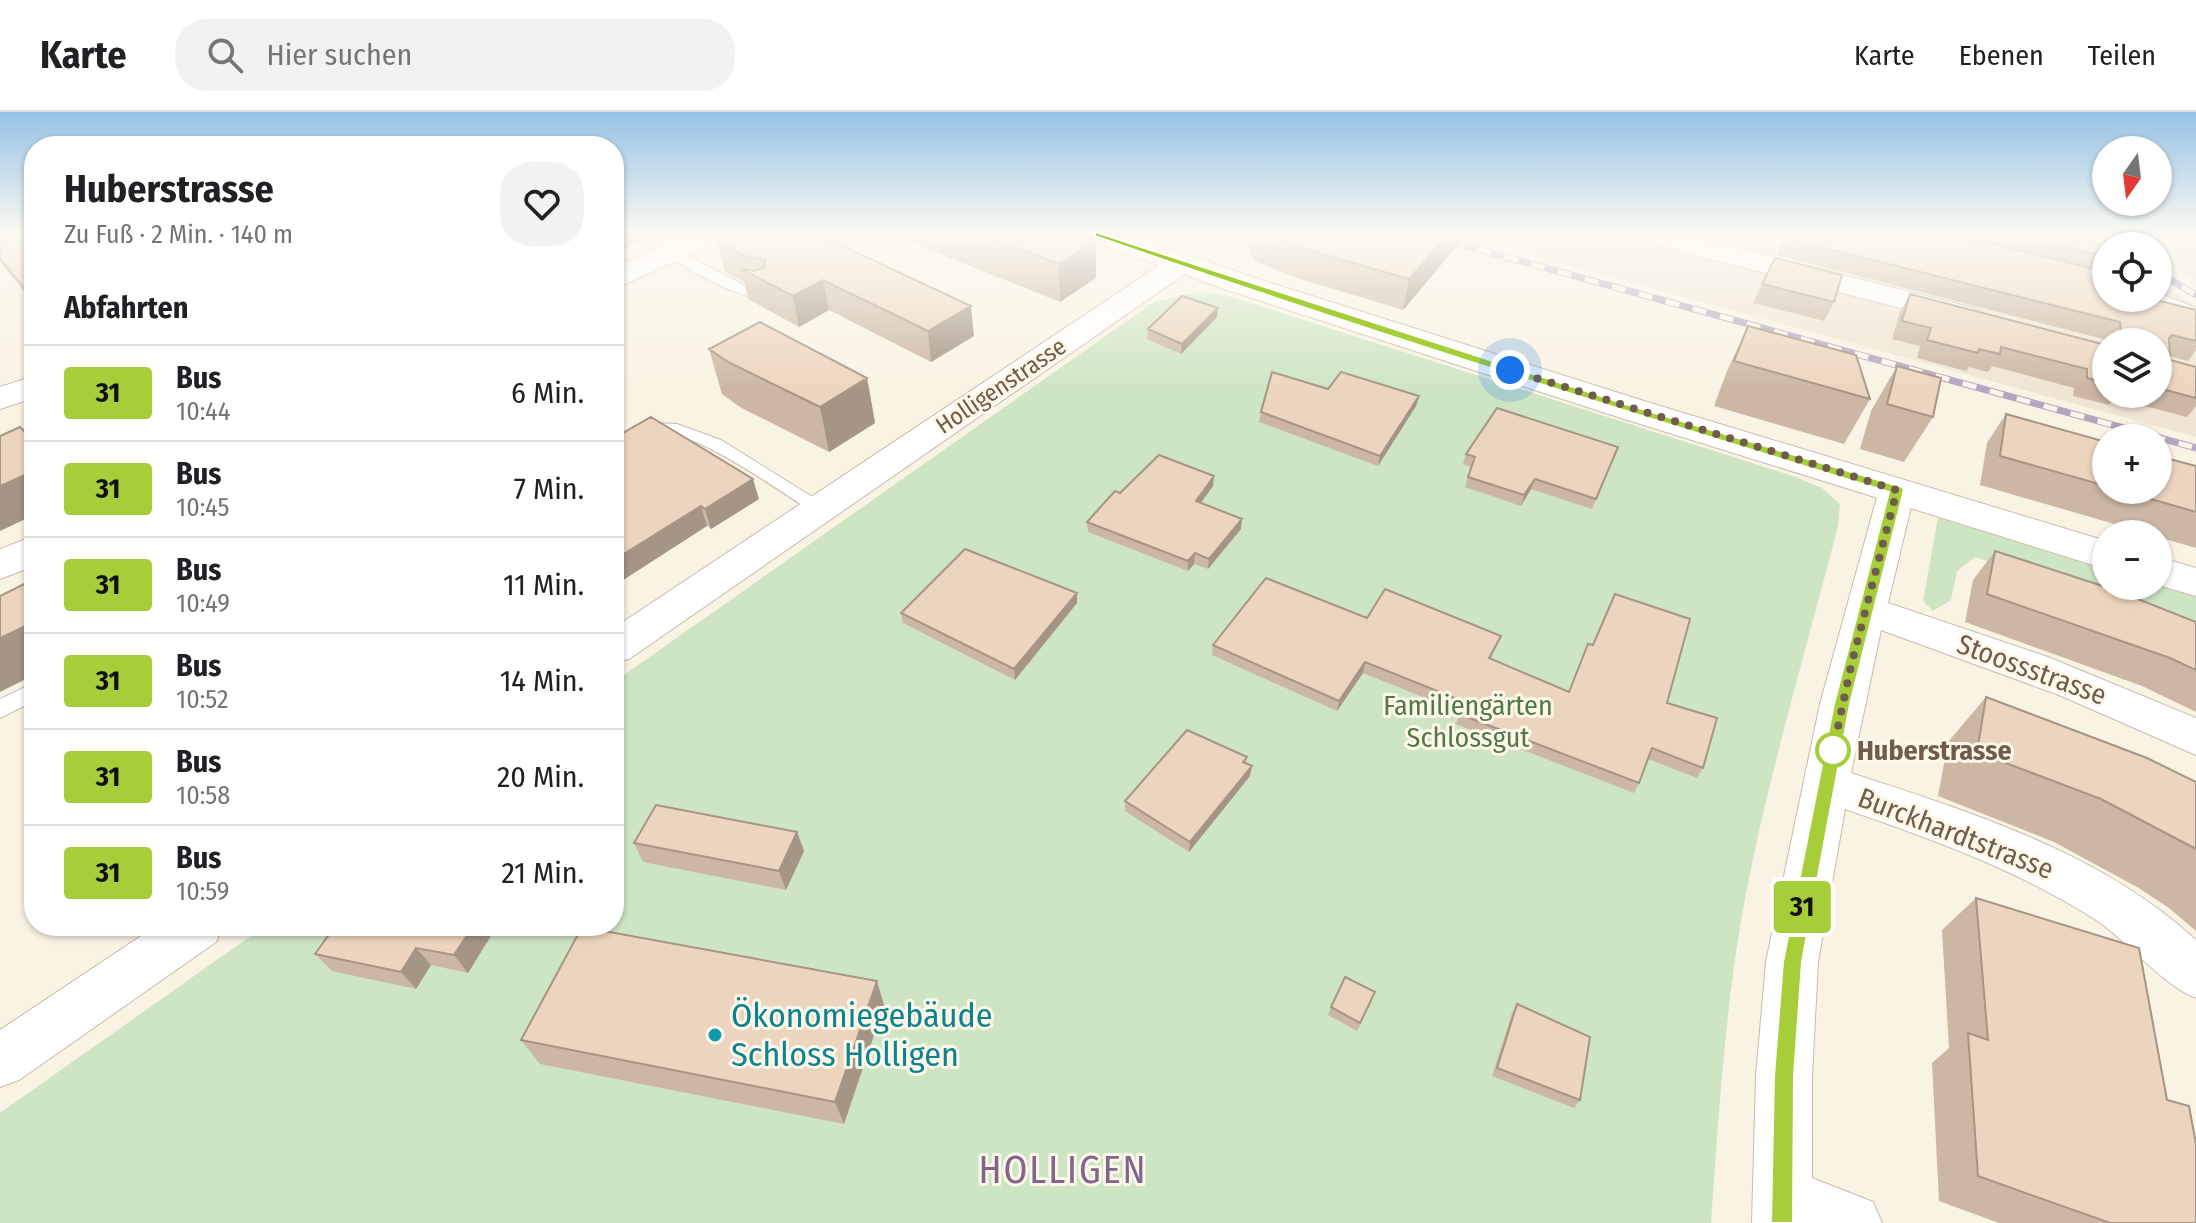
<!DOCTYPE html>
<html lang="de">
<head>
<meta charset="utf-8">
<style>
  :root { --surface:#fff; --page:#f2f2f2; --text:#202124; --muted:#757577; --line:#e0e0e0 }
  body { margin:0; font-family:"Fira Sans Condensed",sans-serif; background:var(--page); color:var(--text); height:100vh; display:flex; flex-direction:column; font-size:30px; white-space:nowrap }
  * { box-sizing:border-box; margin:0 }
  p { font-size:26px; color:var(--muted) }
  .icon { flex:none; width:44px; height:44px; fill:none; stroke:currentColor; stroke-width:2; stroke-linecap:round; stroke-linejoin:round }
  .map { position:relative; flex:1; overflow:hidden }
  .details { position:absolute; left:24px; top:24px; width:600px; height:800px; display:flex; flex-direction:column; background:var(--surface); border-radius:32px; box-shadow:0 2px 6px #0004 }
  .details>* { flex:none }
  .badge { padding:0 16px; border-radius:6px; font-size:28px; line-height:52px }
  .needle { width:52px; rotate:194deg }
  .controls { position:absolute; left:2092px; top:24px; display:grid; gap:16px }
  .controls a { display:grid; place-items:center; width:80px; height:80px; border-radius:50%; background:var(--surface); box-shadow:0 2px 6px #0004; font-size:40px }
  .you { position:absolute; width:40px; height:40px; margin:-20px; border:6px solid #fff; border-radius:50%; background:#1a73e8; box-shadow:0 0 0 12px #1a73e833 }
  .map>.badge { position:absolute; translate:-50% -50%; box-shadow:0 0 0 4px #fff }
  h2 { padding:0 40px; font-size:30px; line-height:72px }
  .round { display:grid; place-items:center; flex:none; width:84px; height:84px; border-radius:32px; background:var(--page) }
  .overview { display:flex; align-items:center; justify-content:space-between; height:136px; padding:0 40px }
  h1 { font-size:38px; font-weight:700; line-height:60px }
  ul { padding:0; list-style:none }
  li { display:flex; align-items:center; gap:24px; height:96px; padding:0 40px; border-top:2px solid var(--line) }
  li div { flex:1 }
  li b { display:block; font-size:30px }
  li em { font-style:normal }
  li .badge { min-width:88px; font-weight:700; text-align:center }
  header { display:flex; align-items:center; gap:48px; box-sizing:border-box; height:112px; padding:0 40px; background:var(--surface); border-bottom:2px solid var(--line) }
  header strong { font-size:38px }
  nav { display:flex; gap:44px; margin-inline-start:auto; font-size:28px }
  .search { width:560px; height:72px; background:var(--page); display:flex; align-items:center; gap:20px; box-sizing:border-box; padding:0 28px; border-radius:32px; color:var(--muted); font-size:30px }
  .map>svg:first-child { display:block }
</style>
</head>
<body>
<header>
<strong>Karte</strong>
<div class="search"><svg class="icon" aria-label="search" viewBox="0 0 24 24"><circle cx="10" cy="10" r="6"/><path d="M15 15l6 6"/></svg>Hier suchen</div>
<nav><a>Karte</a><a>Ebenen</a><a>Teilen</a></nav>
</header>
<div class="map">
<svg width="2196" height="1111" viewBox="0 0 2196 1111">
  <rect width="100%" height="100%" fill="#f9f3e3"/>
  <path fill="#f0e5d3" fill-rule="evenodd" d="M1453 122H2082L2106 186H2158V171L2196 194V325ZM2106 230H2158V282H2106Z
    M2125 122H2196V169L2158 144V134H2143Z"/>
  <path fill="#cee5c4" d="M1198 180 1225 183 1796 365 1822 376 1840 392 1838 414C1804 547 1763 680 1740 815 1724 913 1718 1012 1711 1111H0V1001L265 814H614V570L1154 190Z
    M1940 394 2106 445V474H2158V461L2196 473V515L1975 445 1957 459 1951 488 1933 499 1923 489Z"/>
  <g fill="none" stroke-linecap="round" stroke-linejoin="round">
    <g stroke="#c9bbab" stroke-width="2">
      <path id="lane" d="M646 122H664L685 134 688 137 682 141 752 177 769 179 771 182C752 198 687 155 666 144L663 141 669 137Z
        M2158 181 2196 196V207L2152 189 2150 186H2158Z
        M653 311 677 312 721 328 830 396 820 402 813 400C778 379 694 315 653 321 639 324 628 337 614 341V327L636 315Z
        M34 571V589L0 606V587Z"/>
    </g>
    <g stroke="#c9bbab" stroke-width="2">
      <path id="street" d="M1634 122H1682L1973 196 1977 203 1973 210 1962 212 1638 128Z
        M1182 142 1192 145 1197 151 1192 157 629 547 614 551V516L1172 145Z
        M34 264V286L0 297V275Z
        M1897 366 1910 370 1915 378 1888 491 2048 545 2196 606V643L2059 583 1881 518 1851 661C1973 701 2100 740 2196 828V886C2162 873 2129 830 2096 808 2018 758 1932 727 1845 697L1818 850 1812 964V1066L1873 1090 1882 1111H1752L1756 964 1766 850 1820 592 1879 378 1884 370Z
        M156 814H223L216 830 19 968 0 975V918Z"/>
    </g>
    <g stroke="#ccbcaa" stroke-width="2">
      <path id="secondary" d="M688 122H727L722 128 614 177V156Z
        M1084 122H1128L1249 164 1644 289 2106 429V457L1618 305 1227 178 1089 128Z
        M34 424V454L0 467V437Z
        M2158 445 2196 456V484L2158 473Z"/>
    </g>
    <use href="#lane" fill="#fff" fill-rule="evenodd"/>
    <use href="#street" fill="#fff" fill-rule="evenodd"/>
    <use href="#secondary" fill="#fff" fill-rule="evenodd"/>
    <g stroke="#b6a4c1" stroke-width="7">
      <path id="rail" d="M1423 122 2196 336
        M2158 160 2196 183"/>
    </g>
    <use href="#rail" stroke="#fdf7e9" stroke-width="5" stroke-dasharray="14" stroke-linecap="butt"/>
  </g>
  <path fill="#cbb7a3" d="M0 122H34V191L0 150Z
    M890 122H1079L1096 166 1060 190Z
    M1234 122H1467L1403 198 1297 166 1254 149 1246 129Z
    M1786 122H2109L2106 134V186L2196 198V238L2188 249 2169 244 2170 248 2196 255V294L2187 305 2114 286 2109 293 2073 284 2074 276 1992 254 1988 260 1969 255 1966 259 1917 246 1920 234 1892 227 1900 200 1910 182 2106 233V282H2158V230H2107V228L1777 143Z
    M717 130 974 224 931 250 829 198 799 215 748 187 744 170 725 160Z
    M1762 172 1834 190 1824 209 1753 191Z
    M1217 205 1181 242 1147 227 1148 217Z
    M1748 214 1870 287 1844 332 1714 294 1727 259Z
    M709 237 867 266 875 311 829 340 740 295 722 282Z
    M1897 254 1933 305 1904 350 1860 337 1871 299Z
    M1328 277 1419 284 1416 294 1378 354 1259 310 1261 300Z
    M2006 302 2106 330V378H2158L2196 354V436L2158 425V422H2149L1980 373 1987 331Z
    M614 326 759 387 711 417Z
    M1618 335 1592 397 1531 377 1521 394 1465 375 1471 355 1463 352 1466 342Z
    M1213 374 1201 391 1241 417 1208 457 1194 452 1188 459 1088 420 1087 410 1120 381Z
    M1995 439 2196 510V600L2142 574 1965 510 1973 468Z
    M1077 491 1015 568 903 511 901 501Z
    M1367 506 1501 524 1491 547 1568 580 1667 591 1703 656 1697 666 1648 647 1639 671 1634 681 1456 612 1460 600 1363 561 1337 599 1212 543 1213 533Z
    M1986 585 2196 670V819L2169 796 2137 775 2054 730 1938 684 1948 630Z
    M1247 645 1246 651 1250 664 1189 740 1125 699V689Z
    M797 720 804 739 786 778 643 750 634 731Z
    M1976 786 2167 988 2196 1111H1999L1939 1089 1932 951 1949 936 1942 818Z
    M335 814H497L468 861 431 853 416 877 332 859 315 842Z
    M1372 889 1357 919 1328 903 1331 895Z
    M1517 892 1580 988 1574 996 1492 964 1512 901Z
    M884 893 844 1012 540 952 521 928Z"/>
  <path fill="#a59585" d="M614 122H646L647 126 614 141Z
    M1449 122H1467L1403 198 1409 167Z
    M1096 129V166L1060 190 1059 152Z
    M823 168 829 198 799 215 793 184Z
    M971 194 974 224 931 250 928 219Z
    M1218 196 1217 205 1181 242 1182 232Z
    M867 266 875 311 829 340 820 295Z
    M1419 284 1416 294 1378 354 1380 344Z
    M34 359V403L0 419V374Z
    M1214 364 1213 374 1195 399 1196 389Z
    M753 367 759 387 711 417 705 397Z
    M1535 367 1531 377 1521 394 1524 383Z
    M701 394 707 414 614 474V448Z
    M1242 407 1241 417 1208 457 1209 447Z
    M1195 441 1194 452 1188 459V449Z
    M1077 481V491L1015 568 1014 557Z
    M34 510V563L0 580V526Z
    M1365 550 1363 561 1337 599 1339 589Z
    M1252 654 1250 664 1189 740 1190 730Z
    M797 720 804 739 786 778 779 759Z
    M473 814H497L468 861 454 843Z
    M416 836 431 853 416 877 401 860Z
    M877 869 884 893 844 1012 835 990Z"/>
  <path fill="#ecd5be" stroke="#a59585" stroke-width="2" d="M0 122H34V188L0 147Z
    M734 122H817L971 194 928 219 823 168 793 184 741 157 755 159 765 155V148L746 144 717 130Z
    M980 122H1079L1096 129 1059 152Z
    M1264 122H1449L1409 167 1301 136Z
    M1786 122H1955L2106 160V186H2148L2196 198V229L2172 223 2169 226 2170 248 2196 255V286L2158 276V230H2122L2120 210 1785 126Z
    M2011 122H2109L2126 126V134H2106V145Z
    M1775 146 1842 163 1834 190 1762 172Z
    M1910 182 2106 233V271L2087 266V257L2001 235 2000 242 1979 237 1978 241 1927 228 1931 216 1902 209Z
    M1182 184 1218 196 1182 232 1148 217Z
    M760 210 867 266 820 295 728 250 709 237Z
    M1748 214 1856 243 1870 287 1734 249Z
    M1897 254 1941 266 1933 305 1887 292Z
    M1272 260 1328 277 1341 260 1419 284 1380 344 1261 300Z
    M1497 296 1618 335 1596 387 1535 367 1524 383 1468 365 1475 345 1466 342Z
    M2006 302 2106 330V374L2000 344Z
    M651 305 753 367 705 397 701 394 614 448V326Z
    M20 315 34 329V359L0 374V324Z
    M1159 343 1214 364 1196 389 1242 407 1209 447 1195 441 1188 449 1087 410 1115 379 1120 381Z
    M2158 344 2196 354V400L2120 378H2158Z
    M965 437 1077 481 1014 557 901 501Z
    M1995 439 2115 478 2196 510V558L2170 546 1987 482Z
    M1266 466 1367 506 1385 477 1501 524 1489 546 1569 580 1588 532 1593 533 1615 482 1690 507 1667 591 1717 606 1703 656 1652 636 1639 671 1459 602 1465 590 1365 550 1339 589 1213 533Z
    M34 467V510L0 526V484Z
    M1986 585 2147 646 2196 670V737L2101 687 1977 640Z
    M1187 618 1247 645 1243 650 1252 654 1190 730 1125 689Z
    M656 693 797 720 779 759 634 731Z
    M1976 786 2139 836 2167 988 2189 994 2196 1032V1111H2110L1978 1064 1968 921 1988 928Z
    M335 814H473L454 843 416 836 401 860 315 842Z
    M582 815 877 869 835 990 521 928Z
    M1345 865 1375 880 1360 911 1331 895Z
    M1517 892 1590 925 1580 988 1497 956Z"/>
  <linearGradient id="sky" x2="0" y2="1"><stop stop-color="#95c2e5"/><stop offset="0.44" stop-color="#fcfaf2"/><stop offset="1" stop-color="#fcfaf2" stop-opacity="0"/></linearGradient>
  <rect width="2196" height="278" fill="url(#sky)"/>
  <path fill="#a6ce39" stroke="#fff" stroke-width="2" d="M1095 120 1635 295 1902 375 1904 378 1850 592 1802 850 1794 964 1793 1111H1771L1774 964 1783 850 1834 592 1889 380C1623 299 1357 216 1095 124Z"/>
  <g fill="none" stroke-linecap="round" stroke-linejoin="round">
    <path stroke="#6f5c4c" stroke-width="8" stroke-dasharray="0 14.4" d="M1510 258 1897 378 1851 554 1833 638"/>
  </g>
  <circle fill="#fff" stroke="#a6ce39" stroke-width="4" cx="1833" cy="638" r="16"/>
  <circle fill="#0f9aa8" stroke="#fdf7e9" stroke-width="3" cx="715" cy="923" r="8"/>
  <g text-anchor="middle" stroke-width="6" stroke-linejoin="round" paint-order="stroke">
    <g font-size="24" fill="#6f5c4c" stroke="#fdf7e9">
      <text transform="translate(1001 274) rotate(-34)" y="8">Holligenstrasse</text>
    </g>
    <g font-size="28" fill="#6f5c4c" stroke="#fdf7e9">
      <text transform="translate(2032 557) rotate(20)" y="10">Stoossstrasse</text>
      <text transform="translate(1956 721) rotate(21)" y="10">Burckhardtstrasse</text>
    </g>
    <g font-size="28" fill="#527948" stroke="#fdf7e9">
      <text x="1468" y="603">Familiengärten<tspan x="1468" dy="32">Schlossgut</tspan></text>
    </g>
    <g font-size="28" font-weight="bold" fill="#6f5c4c" stroke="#fdf7e9" text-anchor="start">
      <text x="1857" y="648">Huberstrasse</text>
    </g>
    <g font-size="34" fill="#0d838f" stroke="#fdf7e9" text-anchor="start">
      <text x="731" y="915">Ökonomiegebäude<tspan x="731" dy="39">Schloss Holligen</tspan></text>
    </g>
    <g font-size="38" letter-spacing="2" fill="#82648c" stroke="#fdf7e9">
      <text x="1063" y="1071">HOLLIGEN</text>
    </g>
  </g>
</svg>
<div class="controls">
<a><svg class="needle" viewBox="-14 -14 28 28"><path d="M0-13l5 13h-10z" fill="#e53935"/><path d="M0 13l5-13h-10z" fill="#757577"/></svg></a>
<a><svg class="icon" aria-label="locate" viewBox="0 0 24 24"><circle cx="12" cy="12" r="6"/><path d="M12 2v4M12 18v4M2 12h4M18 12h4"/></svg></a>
<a><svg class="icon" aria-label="layers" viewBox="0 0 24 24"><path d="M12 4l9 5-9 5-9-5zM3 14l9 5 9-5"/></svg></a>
<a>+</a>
<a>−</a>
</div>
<div class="you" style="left:1510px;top:258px"></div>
<b class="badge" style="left:1802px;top:795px;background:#a6ce39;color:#111">31</b>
<section class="details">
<div class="overview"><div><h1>Huberstrasse</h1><p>Zu Fuß · 2 Min. · 140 m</p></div><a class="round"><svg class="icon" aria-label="heart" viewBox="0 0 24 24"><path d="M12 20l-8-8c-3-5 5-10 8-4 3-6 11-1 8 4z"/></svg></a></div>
<h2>Abfahrten</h2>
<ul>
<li><span class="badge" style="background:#a6ce39;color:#111">31</span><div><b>Bus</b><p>10:44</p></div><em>6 Min.</em></li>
<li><span class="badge" style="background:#a6ce39;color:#111">31</span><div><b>Bus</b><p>10:45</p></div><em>7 Min.</em></li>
<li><span class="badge" style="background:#a6ce39;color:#111">31</span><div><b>Bus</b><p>10:49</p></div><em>11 Min.</em></li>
<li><span class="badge" style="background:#a6ce39;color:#111">31</span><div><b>Bus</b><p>10:52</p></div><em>14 Min.</em></li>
<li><span class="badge" style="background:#a6ce39;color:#111">31</span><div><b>Bus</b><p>10:58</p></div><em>20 Min.</em></li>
<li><span class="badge" style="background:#a6ce39;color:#111">31</span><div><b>Bus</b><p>10:59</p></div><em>21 Min.</em></li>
</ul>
</section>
</div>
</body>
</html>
